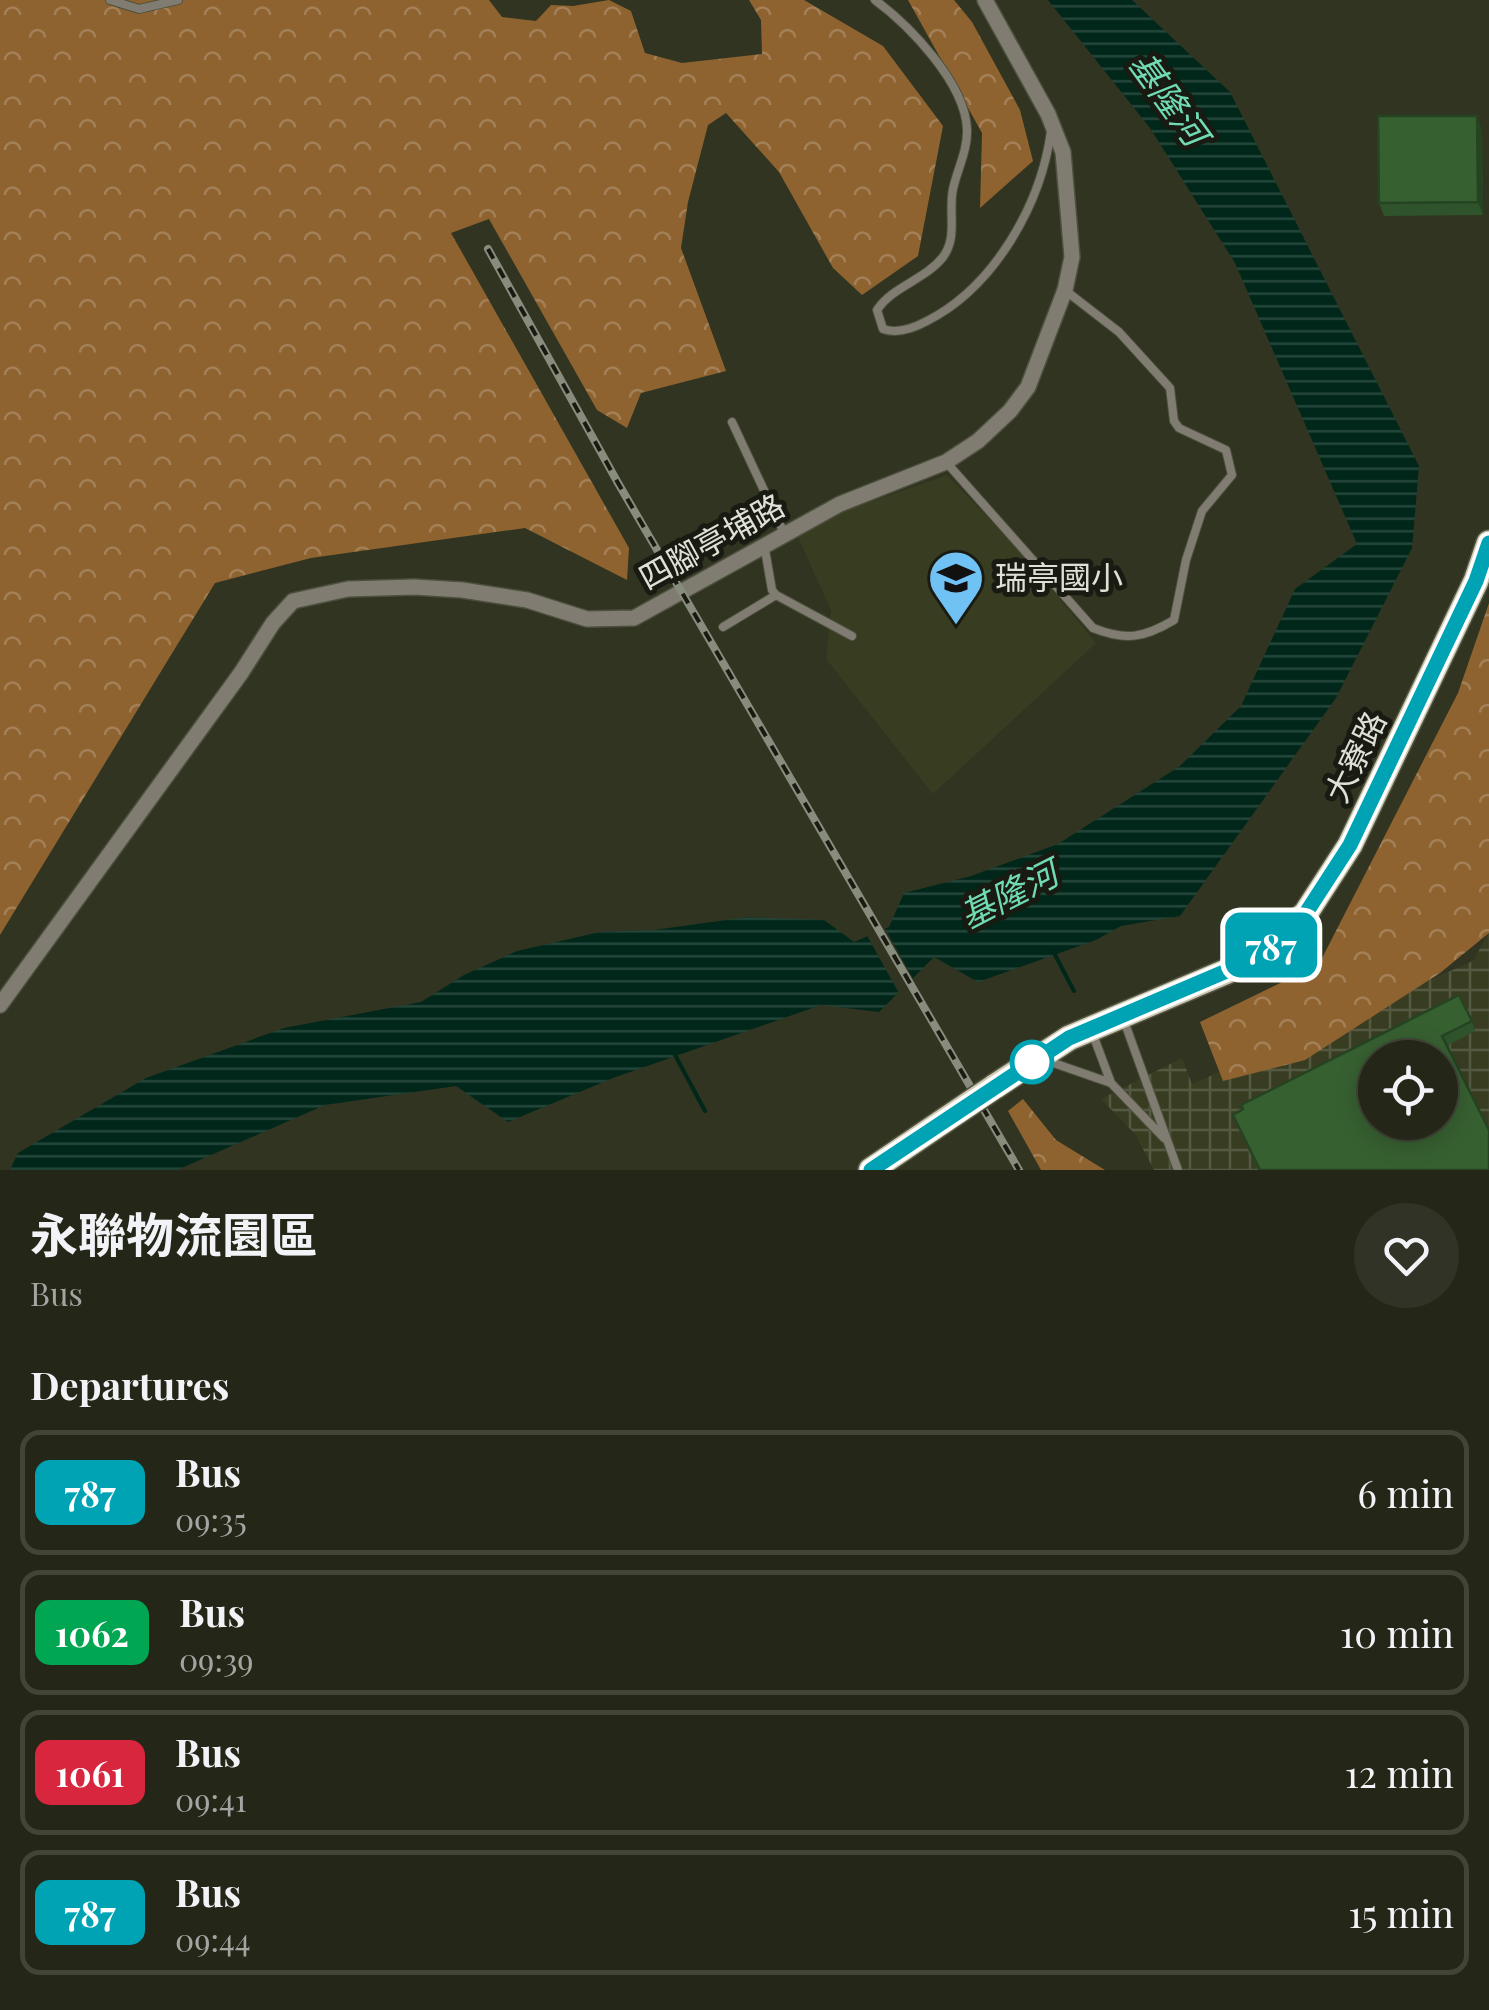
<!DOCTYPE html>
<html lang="en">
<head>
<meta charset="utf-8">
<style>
  :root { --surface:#242718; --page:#303325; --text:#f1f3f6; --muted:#a3a5a2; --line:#414437 }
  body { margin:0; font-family:"Playfair Display","Noto Sans TC",serif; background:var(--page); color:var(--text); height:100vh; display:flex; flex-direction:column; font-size:38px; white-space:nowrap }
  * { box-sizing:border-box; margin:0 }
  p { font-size:32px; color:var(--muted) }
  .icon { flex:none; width:55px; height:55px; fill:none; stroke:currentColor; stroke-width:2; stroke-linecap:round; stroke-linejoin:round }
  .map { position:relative; height:1170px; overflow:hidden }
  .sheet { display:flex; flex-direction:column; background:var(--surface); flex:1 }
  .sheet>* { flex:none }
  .badge { padding:0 20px; border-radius:15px; font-size:35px; line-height:65px }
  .tools { position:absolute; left:1358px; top:1040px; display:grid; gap:20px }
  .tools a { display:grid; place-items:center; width:100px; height:100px; border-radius:50%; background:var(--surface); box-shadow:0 5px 25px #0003,0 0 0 2px var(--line); font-size:50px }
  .map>.badge { position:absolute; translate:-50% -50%; box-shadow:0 0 0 5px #fff }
  h2 { padding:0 30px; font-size:38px; line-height:90px }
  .round { display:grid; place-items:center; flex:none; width:105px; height:105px; border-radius:52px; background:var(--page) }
  .summary { display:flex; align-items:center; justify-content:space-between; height:170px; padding:0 30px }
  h1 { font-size:48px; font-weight:700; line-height:75px }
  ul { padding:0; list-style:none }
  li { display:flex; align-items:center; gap:30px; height:125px; margin:0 20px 15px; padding:0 10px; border:5px solid var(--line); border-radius:20px }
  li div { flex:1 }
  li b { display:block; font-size:38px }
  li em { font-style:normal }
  li .badge { min-width:110px; font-weight:700; text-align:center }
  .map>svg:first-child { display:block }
</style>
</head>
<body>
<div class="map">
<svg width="1489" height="1170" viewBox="0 0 1489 1170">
  <defs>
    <pattern id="industrial-grid" width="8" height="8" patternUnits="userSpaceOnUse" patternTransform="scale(2.5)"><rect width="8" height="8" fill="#383d22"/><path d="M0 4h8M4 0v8" fill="none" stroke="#545941"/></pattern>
    <pattern id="forest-crowns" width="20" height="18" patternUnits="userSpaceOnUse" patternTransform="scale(2.5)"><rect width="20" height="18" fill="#8e6330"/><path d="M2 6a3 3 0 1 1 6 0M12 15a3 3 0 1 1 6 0" fill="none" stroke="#a38057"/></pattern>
    <pattern id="water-rules" width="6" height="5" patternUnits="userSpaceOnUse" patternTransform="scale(2.5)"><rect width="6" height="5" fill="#002719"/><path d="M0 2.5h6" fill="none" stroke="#25463a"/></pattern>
  </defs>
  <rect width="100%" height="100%" fill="#303420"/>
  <path fill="#383d22" d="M947 475 1020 551 1096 643 933 794 826 659 831 610 797 535 836 514Z"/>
  <path fill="url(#industrial-grid)" fill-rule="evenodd" d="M1489 932V1170H1154L1135 1134 1101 1099 1182 1058 1192 1084 1473 961ZM1375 1058H1440V1122H1375Z"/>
  <path fill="url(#forest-crowns)" d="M0 0H489L502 17 536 21 551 5 573 6 609 0 631 11 645 53 682 63 762 54 761 20 749 0H804L883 46 943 126 918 256 862 295 833 268 779 172 726 113 708 125 688 202 681 248 726 371 641 393 627 428 597 410 489 219 451 233 629 548 627 580 525 528 311 558 215 583 0 935Z
    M908 0H954L972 22 1020 110 1033 161 980 208 982 133Z
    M1489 603V933L1440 973 1305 1060 1223 1081 1200 1022 1319 964 1458 693Z
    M1023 1099 1056 1140 1105 1170H1041L1008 1111Z"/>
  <path fill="url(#water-rules)" d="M1048 0H1132L1230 92 1419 466 1412 548 1336 698 1180 916 1121 926 1096 940 978 982 934 957 879 1012 821 1005 613 1078 508 1122 456 1086 325 1105 177 1170H10L18 1153 146 1078 284 1028 421 1002 464 975 517 951 600 932 654 930 748 917 824 920 854 942 889 927 904 893 971 876 1058 844 1180 766 1241 706 1295 589 1357 544 1235 263 1150 128Z"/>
  <path fill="#303420" d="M883 925 915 982 901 997 865 932Z"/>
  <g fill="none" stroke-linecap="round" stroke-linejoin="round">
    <path stroke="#002719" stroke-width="4" d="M1053 951 1074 991
      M674 1053 705 1111"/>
    <g stroke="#4c503d" stroke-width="10">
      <path id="lane" d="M110 0 139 9 178 0
        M875 0C910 26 965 83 967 129 968 150 957 170 953 189 948 212 958 237 943 257 925 280 893 286 877 310L883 329C897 334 914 328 927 321 994 287 1041 205 1051 131
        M732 422 784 533
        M946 462 1093 628C1126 641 1144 638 1174 620L1186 560 1202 511 1232 475 1226 450 1179 428 1174 421 1170 388 1119 332 1066 291
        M764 544 772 590 776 595 852 636
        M723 627 776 595
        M1123 1018 1178 1170
        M1092 1032 1111 1083
        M1045 1060 1111 1083 1164 1138"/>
    </g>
    <g stroke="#4c503d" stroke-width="18">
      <path id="street" d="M0 1005 241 673 273 623 293 601 348 589 414 587 462 590 527 600 587 619 634 618 840 504 946 462 978 441 1010 411 1028 387 1065 290 1072 257 1063 152 1048 114 985 0"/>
    </g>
    <g stroke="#4c503d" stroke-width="28">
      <path id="primary" d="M994 1087 1069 1038 1237 967 1276 942 1306 913 1350 845 1476 581 1489 543
        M871 1170 942 1122"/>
    </g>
    <use href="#lane" stroke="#807c72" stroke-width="8"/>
    <use href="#street" stroke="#807c72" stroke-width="15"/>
    <use href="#primary" stroke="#cdc7b2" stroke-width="25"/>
    <g stroke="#888c7c" stroke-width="8">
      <path id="rail" d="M488 249 618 483 1019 1170"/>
    </g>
    <use href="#rail" stroke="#191b12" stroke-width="4" stroke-dasharray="11" stroke-linecap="butt"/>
    <g stroke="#4c503d" stroke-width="28" stroke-linecap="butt">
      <path id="primary-bridge" d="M942 1122 994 1087"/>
    </g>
    <use href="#primary-bridge" stroke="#cdc7b2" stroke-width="25"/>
  </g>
  <path fill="#2f532a" d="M1482 129 1483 215 1384 216 1379 203Z
    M1472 1021 1475 1031 1447 1046 1489 1170H1258L1233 1115Z"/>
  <path fill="#264322" d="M1477 116 1482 129 1483 215 1478 202Z"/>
  <path fill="#376031" stroke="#264322" stroke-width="2.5" fill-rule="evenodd" d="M1378 116H1477L1478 202 1379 203Z
    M1459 995 1472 1021 1442 1036 1489 1130V1170H1260L1233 1115 1243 1109 1241 1105ZM1375 1058H1440V1122H1375Z"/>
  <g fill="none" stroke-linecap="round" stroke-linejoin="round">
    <g stroke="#fff" stroke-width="22">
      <path id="line" d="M871 1170 1069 1038 1236 967 1276 942 1306 913 1350 845 1476 581 1489 543"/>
    </g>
    <use href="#line" stroke="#00a3b4" stroke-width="15"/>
  </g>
  <defs>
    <g id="school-pin" transform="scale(2.875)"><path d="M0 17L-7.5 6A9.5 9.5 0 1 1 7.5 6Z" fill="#70c1f4" stroke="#191b12"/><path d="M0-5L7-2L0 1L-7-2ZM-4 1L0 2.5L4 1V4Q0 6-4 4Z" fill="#111"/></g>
  </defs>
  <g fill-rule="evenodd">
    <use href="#school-pin" x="956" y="578"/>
  </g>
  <circle fill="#fff" stroke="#00a3b4" stroke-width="5" cx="1032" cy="1062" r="20"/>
  <g text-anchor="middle" stroke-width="10" stroke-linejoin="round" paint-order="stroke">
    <g font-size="32" fill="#dee1d5" stroke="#191b12">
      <text transform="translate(712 542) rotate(-29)" y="11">四腳亭埔路</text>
      <text transform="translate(1356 757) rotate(-64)" y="11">大寮路</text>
    </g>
    <g font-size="32" fill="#dee1d5" stroke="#191b12" text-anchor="start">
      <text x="995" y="589">瑞亭國小</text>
    </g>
    <g font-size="35" font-style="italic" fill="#70dbb0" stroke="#191b12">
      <text transform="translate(1168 99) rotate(54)" y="12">基隆河</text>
      <text transform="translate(1009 895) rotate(-27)" y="12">基隆河</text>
    </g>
  </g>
</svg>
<div class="tools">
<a><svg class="icon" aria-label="locate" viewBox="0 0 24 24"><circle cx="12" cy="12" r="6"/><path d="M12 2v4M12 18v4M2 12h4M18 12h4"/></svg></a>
</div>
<b class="badge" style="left:1271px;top:945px;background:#00a3b4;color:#fff">787</b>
</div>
<section class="sheet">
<div class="summary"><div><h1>永聯物流園區</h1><p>Bus</p></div><a class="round"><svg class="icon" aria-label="heart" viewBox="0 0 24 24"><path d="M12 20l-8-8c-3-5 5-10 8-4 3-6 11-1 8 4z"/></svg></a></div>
<h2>Departures</h2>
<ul>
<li><span class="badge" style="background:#00a3b4;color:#fff">787</span><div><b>Bus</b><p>09:35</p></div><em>6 min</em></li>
<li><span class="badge" style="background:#00a651;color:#fff">1062</span><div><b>Bus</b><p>09:39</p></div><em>10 min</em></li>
<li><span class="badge" style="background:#d7263d;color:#fff">1061</span><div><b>Bus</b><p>09:41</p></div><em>12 min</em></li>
<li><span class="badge" style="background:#00a3b4;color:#fff">787</span><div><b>Bus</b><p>09:44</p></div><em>15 min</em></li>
</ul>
</section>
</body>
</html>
